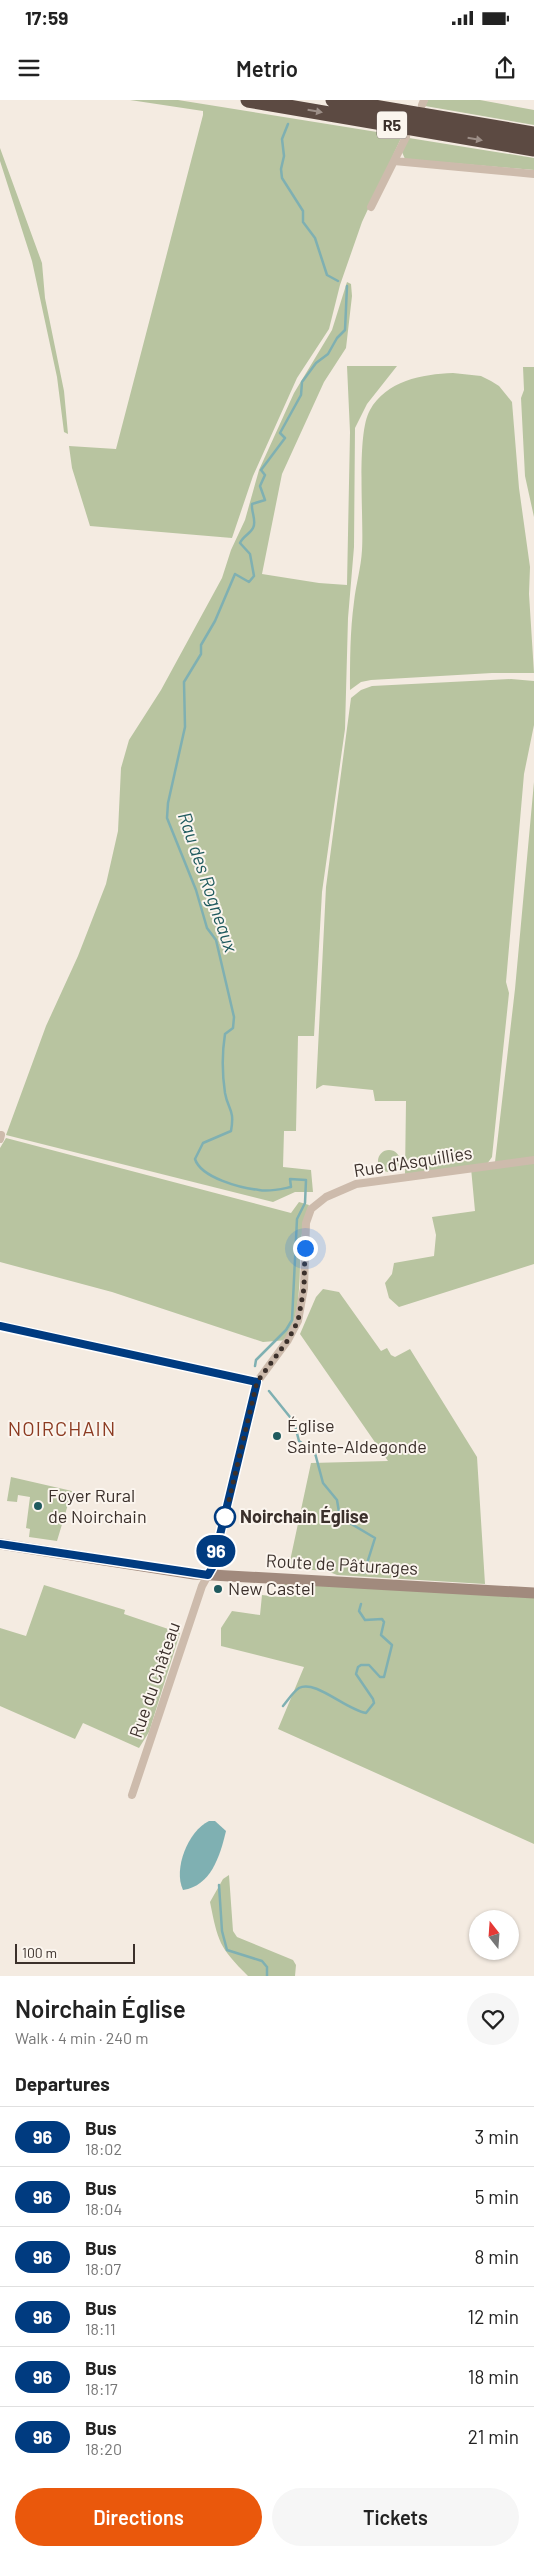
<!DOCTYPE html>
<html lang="en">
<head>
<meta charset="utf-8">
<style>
  :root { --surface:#fff; --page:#f6f6f6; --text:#222; --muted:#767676; --line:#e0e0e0; --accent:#ea580c }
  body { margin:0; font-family:Barlow,sans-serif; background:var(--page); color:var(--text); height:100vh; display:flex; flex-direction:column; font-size:19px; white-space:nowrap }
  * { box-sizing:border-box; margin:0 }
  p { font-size:16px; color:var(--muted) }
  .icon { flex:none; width:28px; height:28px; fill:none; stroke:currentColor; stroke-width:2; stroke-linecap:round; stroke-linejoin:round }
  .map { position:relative; height:1876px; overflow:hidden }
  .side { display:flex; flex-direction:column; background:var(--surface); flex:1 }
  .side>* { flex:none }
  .badge { padding:0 10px; border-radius:16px; font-size:18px; line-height:32px }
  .needle { width:32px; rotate:343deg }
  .tools { position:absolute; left:469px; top:1810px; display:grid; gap:10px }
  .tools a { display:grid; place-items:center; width:50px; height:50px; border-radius:50%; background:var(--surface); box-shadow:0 1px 4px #0004; font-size:25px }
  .scale { position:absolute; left:15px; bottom:12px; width:120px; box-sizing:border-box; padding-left:5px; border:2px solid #3b302b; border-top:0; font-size:14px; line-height:18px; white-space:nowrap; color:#3b302b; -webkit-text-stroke:4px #fbf5ee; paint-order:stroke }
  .you { position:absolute; width:25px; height:25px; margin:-12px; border:4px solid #fff; border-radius:50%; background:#1a73e8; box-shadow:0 0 0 8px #1a73e833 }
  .map>.badge { position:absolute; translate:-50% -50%; box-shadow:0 0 0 2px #fff }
  h2 { padding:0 15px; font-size:19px; line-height:45px }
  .round { display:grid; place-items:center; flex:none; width:52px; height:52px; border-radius:26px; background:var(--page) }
  .overview { display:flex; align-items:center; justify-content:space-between; height:85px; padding:0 15px }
  h1 { font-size:24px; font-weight:600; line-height:38px }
  .action { display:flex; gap:10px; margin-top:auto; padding:10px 15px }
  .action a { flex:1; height:58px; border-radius:30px; background:var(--accent); color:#fff; font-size:20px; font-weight:600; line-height:58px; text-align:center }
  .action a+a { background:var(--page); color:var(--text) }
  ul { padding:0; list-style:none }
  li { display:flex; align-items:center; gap:15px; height:60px; padding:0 15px; border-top:1px solid var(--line) }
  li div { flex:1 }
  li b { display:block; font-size:19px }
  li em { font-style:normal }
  li .badge { min-width:55px; font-weight:700; text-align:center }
  .status { display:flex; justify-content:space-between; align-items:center; height:35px; padding:0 25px; background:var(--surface); direction:ltr }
  .status svg { height:14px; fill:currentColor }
  header { display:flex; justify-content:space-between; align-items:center; height:65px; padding:0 15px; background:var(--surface); font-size:22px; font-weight:600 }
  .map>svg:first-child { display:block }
</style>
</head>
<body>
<div class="status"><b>17:59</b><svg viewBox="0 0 49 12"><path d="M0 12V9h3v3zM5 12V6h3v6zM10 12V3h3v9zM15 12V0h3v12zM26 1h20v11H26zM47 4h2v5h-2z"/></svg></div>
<header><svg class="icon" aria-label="menu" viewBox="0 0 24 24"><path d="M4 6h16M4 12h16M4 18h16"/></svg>Metrio<svg class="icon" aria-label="share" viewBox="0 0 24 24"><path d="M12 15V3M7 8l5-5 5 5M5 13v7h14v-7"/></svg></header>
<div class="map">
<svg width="534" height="1876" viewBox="0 0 534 1876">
  <rect width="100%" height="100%" fill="#f4ebe1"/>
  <path fill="#b8c4a0" d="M130 0H178L402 36 362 122 340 185 329 229 297 278 253 376 232 438 90 426 72 368 69 346 116 349 203 15V11Z
    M428 0H480L534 10V25L425 6Z
    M409 38 534 58V70L405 59 402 52Z
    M0 48 42 163 45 198 64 291 68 334 64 332 57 277 32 161 0 61Z
    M347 182 351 184 352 196 346 248 324 282 282 374 262 474 319 483 347 485 350 332 347 266H397L367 304 355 328 354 447 348 518 345 629 322 792 314 936H298L296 1031H284L283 1067 311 1070 313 1092H295L273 1102 6 1035 46 926 78 856 106 784 118 731 121 668 129 640 161 590 222 478 231 450 245 420 259 370 294 293 332 230Z
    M523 267H534V417L525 376 521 298 524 290Z
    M453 273 481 276 491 281 499 286 512 302 519 388 530 467 529 494 534 573H492L371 580 361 582 350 590C350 561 350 531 354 502 356 484 361 468 362 450 364 418 356 334 370 310 386 281 422 274 453 273Z
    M511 579 534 581V625L524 674 506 882 509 893 492 1057 487 1064 405 1074 406 1001H375L373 990 323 985 316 989 326 787 351 598 361 590 372 586Z
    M534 682V1058L495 1062 515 889Z
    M6 1038 291 1113 299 1102 309 1105C292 1148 309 1192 287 1240L263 1242 112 1192 0 1162V1048Z
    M378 1061a11 11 0 1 1 22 0a11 11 0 1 1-22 0Z
    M534 1060V1164L399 1207 389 1198 385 1183 392 1174 394 1163 434 1156 436 1135 432 1117 475 1111 471 1068Z
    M323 1189 339 1192 381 1251 387 1248 391 1255 395 1257 410 1249 477 1357 485 1484 337 1475 327 1471 286 1468 290 1461 311 1363 388 1361 300 1234 316 1197Z
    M11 1377 72 1391 57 1441 29 1437 30 1429 26 1428 30 1397 18 1395 17 1402 7 1401Z
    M281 1479 534 1493V1744L278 1629 304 1567 221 1546V1528L232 1511 260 1515 262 1495 279 1497Z
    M44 1485 125 1510 124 1514 180 1533 149 1632 139 1648 83 1623 75 1639 0 1606V1528L26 1536Z
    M229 1775 233 1831 237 1837 293 1860 296 1865 295 1876H248C219 1847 218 1842 210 1802L223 1779Z"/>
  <path fill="#7fb0b2" d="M209 1721H215L226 1731C220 1756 211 1786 183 1790 173 1769 188 1731 209 1721Z"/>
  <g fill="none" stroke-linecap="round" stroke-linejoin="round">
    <path stroke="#7fb0b2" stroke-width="2.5" d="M288 24 282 39 284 56 281 69 282 78 303 111V122L315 138 327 175 338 181
      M255 1266 256 1260 286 1230 292 1220 297 1119 305 1103 306 1080 290 1079 291 1087C281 1089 270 1092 259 1090 241 1088 201 1078 195 1059L203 1043 231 1031C235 1009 228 1010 225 993 222 973 222 953 225 934L233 928 234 917 216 840 207 828 196 790 167 718 168 703 185 627 184 582 201 554V545L215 521 235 474 249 482 254 476 250 454 240 443C243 436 250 434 253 428 257 421 251 412 252 404L265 400 260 386 265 375 261 370 285 338 280 333 301 295 302 282 316 263 328 254 337 238 345 230 347 186
      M269 1291 294 1322 299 1341 315 1353 323 1383 337 1400 339 1412 343 1419 375 1438 364 1473
      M283 1606C288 1600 293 1592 299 1588 315 1579 346 1610 366 1613L374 1603 373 1599 356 1574 358 1567 361 1565H369L380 1577H384L392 1545 381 1535 384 1522 382 1519 365 1520 359 1511 361 1504
      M219 1785 222 1831 227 1850 262 1861 267 1867V1876"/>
    <path stroke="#cdbbac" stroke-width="8" d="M422 5 424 0
      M394 61 406 37
      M371 107 394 61 534 74
      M0 1039 1 1035
      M0 1226 257 1282
      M132 1695 202 1486 212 1468 257 1282 288 1240 298 1221 304 1188 306 1123 311 1109 326 1097 356 1084 534 1060"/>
    <path stroke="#a18a7d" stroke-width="11" d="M0 1444 194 1474 534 1493"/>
    <path stroke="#5c4a42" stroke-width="15" d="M248 0 534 49
      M333 0 534 34"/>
  </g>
  <defs><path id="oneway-solid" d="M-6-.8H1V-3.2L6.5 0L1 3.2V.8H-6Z" transform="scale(1.25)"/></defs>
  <g fill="#9c8e87">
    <use href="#oneway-solid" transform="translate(315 11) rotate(10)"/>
    <use href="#oneway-solid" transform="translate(475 39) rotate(10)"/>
  </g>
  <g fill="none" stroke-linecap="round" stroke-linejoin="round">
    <g stroke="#fff" stroke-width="11">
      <path id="line" d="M0 1226 257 1282 212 1468 208 1475 0 1444"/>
    </g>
    <use href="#line" stroke="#003b80" stroke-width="8"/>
    <path stroke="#3b302b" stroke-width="5" stroke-dasharray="0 9" d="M225 1417 257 1282 288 1240 298 1221 304 1188 305 1148"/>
  </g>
  <g fill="#1f5a5e" stroke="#fbf5ee" stroke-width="2">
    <circle cx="277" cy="1336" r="5"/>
    <circle cx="38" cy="1406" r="5"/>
    <circle cx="218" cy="1489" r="5"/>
  </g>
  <circle fill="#fff" stroke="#003b80" stroke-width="2.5" cx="225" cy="1417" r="10"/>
  <g text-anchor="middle" stroke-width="4" stroke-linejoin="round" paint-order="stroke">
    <rect fill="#fbf5ee" stroke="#756b66" stroke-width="1" x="377" y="11.5" width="30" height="27" rx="4"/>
    <g font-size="16" font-weight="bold" fill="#3b302b">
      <text x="392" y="31">R5</text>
    </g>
    <g font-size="18" fill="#3b302b" stroke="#fbf5ee">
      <text transform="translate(413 1062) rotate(-9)" y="6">Rue d'Asquillies</text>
      <text transform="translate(342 1465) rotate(3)" y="6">Route de Pâturages</text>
      <text transform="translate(155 1580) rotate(-71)" y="6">Rue du Château</text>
    </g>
    <g font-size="18" fill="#3b302b" stroke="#fbf5ee" text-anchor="start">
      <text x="287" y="1332">Église<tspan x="287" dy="21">Sainte-Aldegonde</tspan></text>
      <text x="48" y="1402">Foyer Rural<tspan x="48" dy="21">de Noirchain</tspan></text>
      <text x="228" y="1495">New Castel</text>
    </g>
    <g font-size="18" font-weight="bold" fill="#3b302b" stroke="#fbf5ee" text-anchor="start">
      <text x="240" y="1423">Noirchain Église</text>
    </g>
    <g font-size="19" font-style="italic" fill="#1f5a5e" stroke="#fbf5ee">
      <text transform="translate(208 782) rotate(71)" y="7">Rau des Rogneaux</text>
    </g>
    <g font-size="20" letter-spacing="1" fill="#8c3b22" stroke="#fbf5ee">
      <text x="62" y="1336">NOIRCHAIN</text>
    </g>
  </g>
</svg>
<div class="tools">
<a><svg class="needle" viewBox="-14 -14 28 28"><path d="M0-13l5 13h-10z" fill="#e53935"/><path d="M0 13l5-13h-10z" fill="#767676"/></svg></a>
</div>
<div class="scale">100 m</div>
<div class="you" style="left:305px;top:1148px"></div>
<b class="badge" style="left:216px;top:1451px;background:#003b80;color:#fff">96</b>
</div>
<section class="side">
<div class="overview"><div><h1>Noirchain Église</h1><p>Walk · 4 min · 240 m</p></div><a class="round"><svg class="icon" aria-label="heart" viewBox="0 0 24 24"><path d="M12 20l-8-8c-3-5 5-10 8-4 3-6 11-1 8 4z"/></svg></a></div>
<h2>Departures</h2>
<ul>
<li><span class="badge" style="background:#003b80;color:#fff">96</span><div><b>Bus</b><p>18:02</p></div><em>3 min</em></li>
<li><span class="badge" style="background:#003b80;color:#fff">96</span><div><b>Bus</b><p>18:04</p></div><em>5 min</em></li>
<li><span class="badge" style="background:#003b80;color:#fff">96</span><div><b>Bus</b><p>18:07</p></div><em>8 min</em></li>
<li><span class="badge" style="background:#003b80;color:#fff">96</span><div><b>Bus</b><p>18:11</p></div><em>12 min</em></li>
<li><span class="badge" style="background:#003b80;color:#fff">96</span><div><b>Bus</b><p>18:17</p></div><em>18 min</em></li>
<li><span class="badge" style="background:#003b80;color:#fff">96</span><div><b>Bus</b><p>18:20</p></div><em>21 min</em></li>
</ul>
<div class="action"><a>Directions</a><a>Tickets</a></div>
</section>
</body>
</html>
